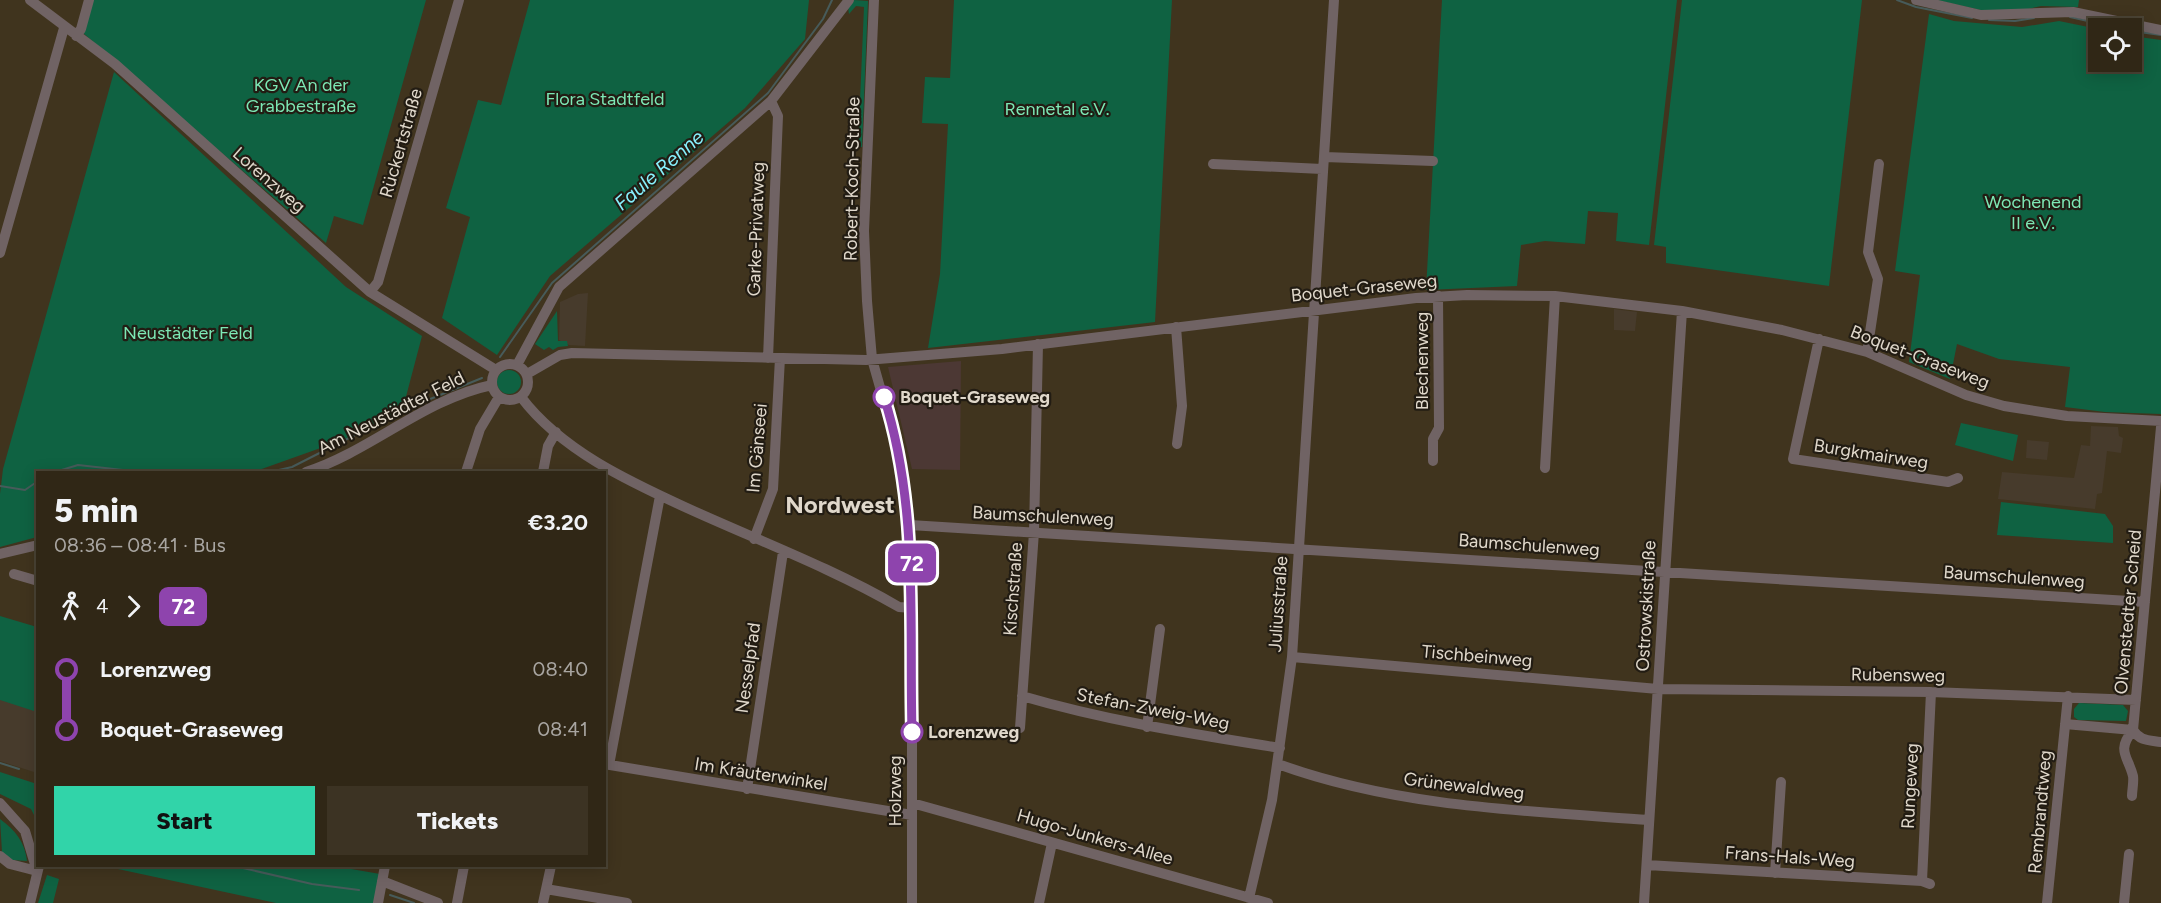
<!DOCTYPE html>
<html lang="en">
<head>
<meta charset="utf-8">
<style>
  :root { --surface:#302716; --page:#3c3323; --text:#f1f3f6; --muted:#a8a5a1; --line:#4b4435; --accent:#31d4a9 }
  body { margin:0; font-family:Figtree,sans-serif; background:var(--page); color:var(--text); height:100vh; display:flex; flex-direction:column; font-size:22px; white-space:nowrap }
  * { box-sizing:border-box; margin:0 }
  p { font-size:20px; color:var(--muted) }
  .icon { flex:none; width:33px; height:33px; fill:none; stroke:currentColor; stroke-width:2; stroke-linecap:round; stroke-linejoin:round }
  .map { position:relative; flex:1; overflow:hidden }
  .panel { position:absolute; left:36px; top:471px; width:570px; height:396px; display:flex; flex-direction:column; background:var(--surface); border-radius:0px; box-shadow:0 3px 15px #0003,0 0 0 2px var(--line) }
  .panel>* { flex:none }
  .badge { padding:0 12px; border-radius:9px; font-size:21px; line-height:39px }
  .controls { position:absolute; left:2088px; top:18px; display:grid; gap:12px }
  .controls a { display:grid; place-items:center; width:54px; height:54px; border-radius:0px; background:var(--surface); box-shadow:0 3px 15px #0003,0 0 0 2px var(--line); font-size:30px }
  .map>.badge { position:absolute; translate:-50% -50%; box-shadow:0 0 0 3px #fff }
  .legs { display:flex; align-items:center; gap:9px; height:66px; padding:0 18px; font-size:20px }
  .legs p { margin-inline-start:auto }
  .head { display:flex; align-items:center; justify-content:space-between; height:102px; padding:0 18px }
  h1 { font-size:33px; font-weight:800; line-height:45px }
  .button { display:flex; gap:12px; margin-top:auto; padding:12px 18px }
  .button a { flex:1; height:69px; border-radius:0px; background:var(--accent); color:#111; font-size:24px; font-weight:800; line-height:69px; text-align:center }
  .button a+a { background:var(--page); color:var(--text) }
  ul { padding:0 18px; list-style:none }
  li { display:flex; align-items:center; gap:21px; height:60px; font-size:22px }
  li i { display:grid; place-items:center; width:9px; height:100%; margin:0 8px; background:currentColor }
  li i::after { content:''; width:15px; height:15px; margin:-8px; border:4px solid; border-radius:50%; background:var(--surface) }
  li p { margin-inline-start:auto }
  li:first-child i { background:linear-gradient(#0000 50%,currentColor 0) }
  li:last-child i { background:linear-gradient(currentColor 50%,#0000 0) }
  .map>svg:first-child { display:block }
</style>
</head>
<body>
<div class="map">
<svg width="2161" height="903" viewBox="0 0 2161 903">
  <rect width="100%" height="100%" fill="#40341e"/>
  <path fill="#4c3834" d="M961 361 960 470 912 469 888 367Z"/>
  <path fill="#473b2c" d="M588 293 585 346 569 345 559 340 560 302 578 294Z
    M1614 309 1637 312 1635 331 1614 330Z
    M2091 426 2118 427 2119 436 2123 438 2121 453 2107 451 2102 493 2097 494 2095 509 1998 499 2002 472 2074 478 2081 445 2090 446Z
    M2027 440 2049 442 2047 460 2026 458Z
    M0 695 37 706V773L0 761Z"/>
  <path fill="#0f6242" d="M92 0H426L363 225 334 216 326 243 83 33Z
    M530 0H809L805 39 745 108 550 276 497 355 442 318 470 217 446 208 478 100 501 105Z
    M854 0 868 1 862 147H858L864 7 856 6 849 14 848 7Z
    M954 0H1172L1155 322 928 348 940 274 948 124 922 123 925 77 950 78Z
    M1442 0H1677L1649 245 1616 241 1618 213 1588 211 1585 244 1545 241 1521 245 1517 286 1426 290Z
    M1682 0H1862L1829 286 1666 263V247L1654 245Z
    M1936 0H2079L2078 7 2041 6 2024 10 1985 11Z
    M1929 14 1954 21 2022 27 2059 21 2098 29V62H2132V36L2161 40V414L2105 412 2065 407 2070 367 1999 359 1957 344 1950 379 1909 362 1920 275 1895 271Z
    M114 72 346 287 422 336 403 408 343 440 253 472H38L37 537 0 547V494L3 469Z
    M557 311 558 341H567L568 346 558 347 553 350 549 347 544 350 535 344Z
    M497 382a12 12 0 1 1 24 0a12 12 0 1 1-24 0Z
    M1961 423 2018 435 2013 461 1955 445Z
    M2001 502 2105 514 2113 526V543L1997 535Z
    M0 616 37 627V712L0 700Z
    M2079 703 2123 705 2128 711 2126 721 2078 720 2074 717V709Z
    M0 772 37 784V821L31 809 0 794Z
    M0 819C15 830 25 842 27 861L12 860 2 852Z
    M104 866H334L380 874 374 903H276Z
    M47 875 59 879 53 903H38Z"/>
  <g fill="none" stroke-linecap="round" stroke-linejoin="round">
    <path stroke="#475b5a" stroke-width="2" d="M1897 0 1916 7 1972 18
      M2070 17 2119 28
      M1989 20 2015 21 2034 18
      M2132 31 2161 35
      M500 357 552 283 768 93 823 19 832 0
      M55 472 78 465 141 472
      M270 472 292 467 408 408 482 378
      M0 486 25 490 38 481
      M0 763 19 769
      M234 866 312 884 359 890
      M390 895 414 903"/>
    <path stroke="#706364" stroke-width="10" d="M30 0 115 64 370 292 496 370
      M874 0 864 231 867 301 872 359 898 451 910 525 912 584V903
      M1916 0 1981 15 2073 12 2161 30
      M76 36 81 29 89 0
      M1325 157 1433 161
      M1213 164 1322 169
      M0 253 64 28
      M370 292 378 282 459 0
      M1176 327 1182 406 1177 444
      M1819 339 1793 459 1948 482 1958 478
      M1867 352 1878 279 1868 252 1879 164
      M768 358 778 116 771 101
      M492 382a18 18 0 1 1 36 0a18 18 0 1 1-36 0Z
      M517 365 559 287 771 101 849 0
      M527 374 560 355 572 353 866 360 1002 349 1416 298 1467 295 1555 296 1682 311 1782 330 1867 352 1966 395 2004 406 2067 416 2161 421
      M521 397C561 450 628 481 687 508 757 540 832 568 899 607L912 608
      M1433 461V439L1439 428 1438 296
      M1545 468 1555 296
      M306 472C371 451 424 399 492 385
      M466 472 480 429 499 397
      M543 472 548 446 556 432
      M910 525 2145 602
      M754 539 773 489 780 358
      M0 554 38 545
      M14 574 38 581
      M1292 657 1658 689 1931 692 2136 700
      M1022 696C1107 721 1193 734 1280 748
      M2065 724 2133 730C2140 741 2148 740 2161 742
      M1147 727 1160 629
      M1020 728 1034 532 1038 344
      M604 764 912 815
      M1278 764C1396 807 1525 811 1649 820
      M609 765 660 496
      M747 789 783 552
      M2132 796C2132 790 2134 782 2133 776 2128 756 2116 751 2133 730L2161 427
      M0 803 25 831 37 871
      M912 803 1268 903
      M0 856 10 864 37 871
      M1647 865 1922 881 1930 884
      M1775 873 1781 782
      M382 881 438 903
      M1922 881 1931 692
      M546 889 627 903
      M1249 898 1272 800 1292 657 1334 0
      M30 903 39 866
      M378 903 385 866
      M457 903 464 866
      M543 903 551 866
      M1039 903 1052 843
      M1644 903 1682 311
      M2047 903 2068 696
      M2124 903 2129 854"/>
  </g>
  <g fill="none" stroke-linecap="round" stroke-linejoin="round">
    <g stroke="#fff" stroke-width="14">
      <path id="line-1" d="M884 397C919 507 909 618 912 732"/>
    </g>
    <use href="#line-1" stroke="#8e44ad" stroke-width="9"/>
  </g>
  <g fill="#fff" stroke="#8e44ad" stroke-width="3">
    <circle cx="884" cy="397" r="10"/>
    <circle cx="912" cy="732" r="10"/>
  </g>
  <g text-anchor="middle" stroke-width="4.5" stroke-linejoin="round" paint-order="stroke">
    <g font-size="18" fill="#7de8b5" stroke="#221c13">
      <text x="301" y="91">KGV An der<tspan x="301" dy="21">Grabbestraße</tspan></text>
      <text x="605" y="105">Flora Stadtfeld</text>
      <text x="1057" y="115">Rennetal e.V.</text>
      <text x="2033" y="208">Wochenend<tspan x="2033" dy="21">II e.V.</tspan></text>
      <text x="188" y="339">Neustädter Feld</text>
    </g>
    <g font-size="18" fill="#e0d8cb" stroke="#221c13">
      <text transform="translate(401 143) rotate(-74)" y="6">Rückertstraße</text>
      <text transform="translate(852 179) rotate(-89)" y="6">Robert-Koch-Straße</text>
      <text transform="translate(269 180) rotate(41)" y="6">Lorenzweg</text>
      <text transform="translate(756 229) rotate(-88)" y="6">Garke-Privatweg</text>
      <text transform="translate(1364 288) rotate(-6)" y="6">Boquet-Graseweg</text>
      <text transform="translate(1920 357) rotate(21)" y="6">Boquet-Graseweg</text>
      <text transform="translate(1422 361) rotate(-90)" y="6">Blechenweg</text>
      <text transform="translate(391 413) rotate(-27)" y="6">Am Neustädter Feld</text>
      <text transform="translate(757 448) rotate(-85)" y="6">Im Gänseei</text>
      <text transform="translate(1871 454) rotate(9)" y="6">Burgkmairweg</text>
      <text transform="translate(1043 516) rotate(3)" y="6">Baumschulenweg</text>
      <text transform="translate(1529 545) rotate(4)" y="6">Baumschulenweg</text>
      <text transform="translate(2014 577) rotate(4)" y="6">Baumschulenweg</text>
      <text transform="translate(1013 589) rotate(-86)" y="6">Kischstraße</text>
      <text transform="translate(1278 604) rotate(-86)" y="6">Juliusstraße</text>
      <text transform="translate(1646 606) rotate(-87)" y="6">Ostrowskistraße</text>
      <text transform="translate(2128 612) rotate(-85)" y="6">Olvenstedter Scheid</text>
      <text transform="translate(1477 656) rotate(5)" y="6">Tischbeinweg</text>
      <text transform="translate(748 668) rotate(-82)" y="6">Nesselpfad</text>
      <text transform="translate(1898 675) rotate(1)" y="6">Rubensweg</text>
      <text transform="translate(1153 709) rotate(11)" y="6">Stefan-Zweig-Weg</text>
      <text transform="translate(761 774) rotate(9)" y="6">Im Kräuterwinkel</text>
      <text transform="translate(1464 786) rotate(7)" y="6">Grünewaldweg</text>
      <text transform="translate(1910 786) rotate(-87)" y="6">Rungeweg</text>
      <text transform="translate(895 791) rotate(-90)" y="6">Holzweg</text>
      <text transform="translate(2040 812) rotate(-85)" y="6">Rembrandtweg</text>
      <text transform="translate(1095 837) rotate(16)" y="6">Hugo-Junkers-Allee</text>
      <text transform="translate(1790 857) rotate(4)" y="6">Frans-Hals-Weg</text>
    </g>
    <g font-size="18" font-weight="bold" fill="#e0d8cb" stroke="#221c13" text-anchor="start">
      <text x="900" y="403">Boquet-Graseweg</text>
      <text x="928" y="738">Lorenzweg</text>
    </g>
    <g font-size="20" font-style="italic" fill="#87f0fc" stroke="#221c13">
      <text transform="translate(659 170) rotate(-41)" y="7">Faule Renne</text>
    </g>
    <g font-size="24" font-weight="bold" fill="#e0d8cb" stroke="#221c13">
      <text x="840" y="513">Nordwest</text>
    </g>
  </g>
</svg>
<div class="controls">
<a><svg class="icon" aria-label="locate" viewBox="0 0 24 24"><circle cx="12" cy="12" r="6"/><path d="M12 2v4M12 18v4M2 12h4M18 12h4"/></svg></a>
</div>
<b class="badge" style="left:912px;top:563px;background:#8e44ad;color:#fff">72</b>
<section class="panel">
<div class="head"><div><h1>5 min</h1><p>08:36 – 08:41 · Bus</p></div><b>€3.20</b></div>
<div class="legs"><svg class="icon" aria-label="walk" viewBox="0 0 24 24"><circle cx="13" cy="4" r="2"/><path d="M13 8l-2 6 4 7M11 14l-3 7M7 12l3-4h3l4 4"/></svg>4<svg class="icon" aria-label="forward" viewBox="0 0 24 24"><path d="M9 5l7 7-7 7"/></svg><b class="badge" style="background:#8e44ad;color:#fff">72</b></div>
<ul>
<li><i style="color:#8e44ad"></i><b>Lorenzweg</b><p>08:40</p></li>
<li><i style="color:#8e44ad"></i><b>Boquet-Graseweg</b><p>08:41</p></li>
</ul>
<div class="button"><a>Start</a><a>Tickets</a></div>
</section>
</div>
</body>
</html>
